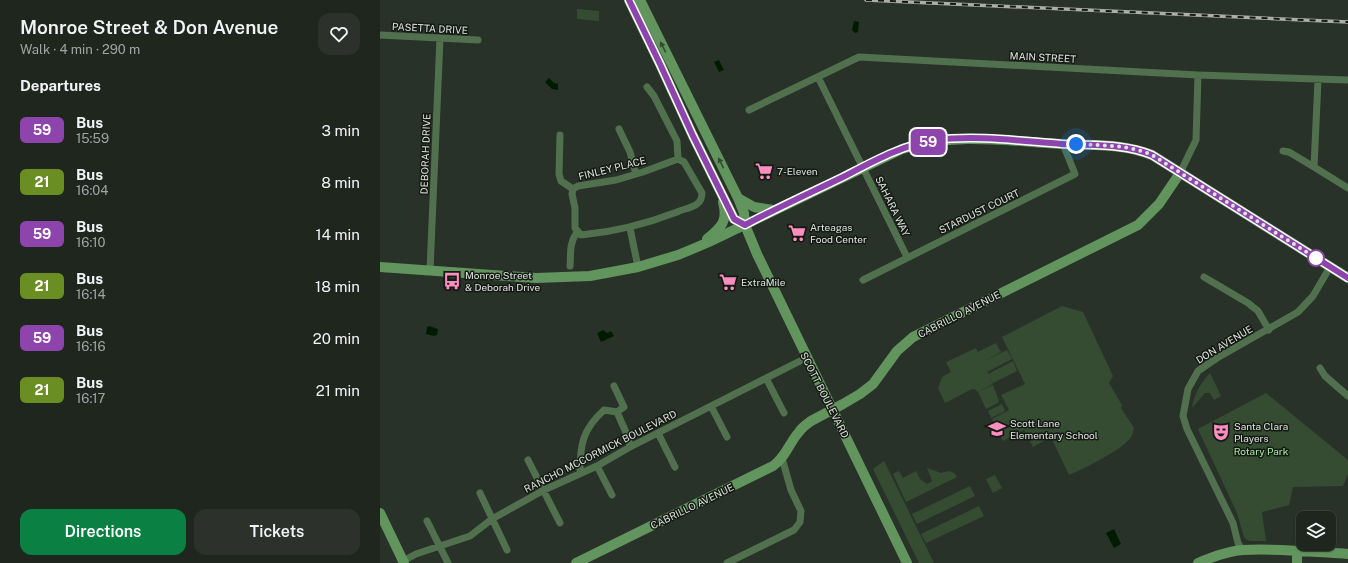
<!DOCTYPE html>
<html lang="en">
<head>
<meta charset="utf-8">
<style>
  :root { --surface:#1f261e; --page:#2c322b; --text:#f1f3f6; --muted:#a1a5a4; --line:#3c433c; --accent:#0b8043 }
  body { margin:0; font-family:"Public Sans",sans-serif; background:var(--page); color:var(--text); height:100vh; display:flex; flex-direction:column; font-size:15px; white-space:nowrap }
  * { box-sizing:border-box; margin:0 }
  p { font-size:13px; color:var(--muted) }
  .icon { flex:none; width:22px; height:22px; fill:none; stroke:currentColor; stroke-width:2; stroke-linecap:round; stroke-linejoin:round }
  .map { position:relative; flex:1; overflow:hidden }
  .sheet { display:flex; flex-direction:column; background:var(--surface); width:380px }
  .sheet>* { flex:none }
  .badge { padding:0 8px; border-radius:6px; font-size:14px; line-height:26px }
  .buttons { position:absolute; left:916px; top:511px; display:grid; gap:8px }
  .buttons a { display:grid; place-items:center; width:40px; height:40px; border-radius:8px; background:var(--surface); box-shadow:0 1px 3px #0004,0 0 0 1px var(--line); font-size:20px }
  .you { position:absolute; width:20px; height:20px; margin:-10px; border:3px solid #fff; border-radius:50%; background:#1a73e8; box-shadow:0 0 0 6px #1a73e833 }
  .map>.badge { position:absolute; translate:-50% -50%; box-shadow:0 0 0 2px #fff }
  h2 { padding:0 20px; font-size:15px; line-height:36px }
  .round { display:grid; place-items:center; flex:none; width:42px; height:42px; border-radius:12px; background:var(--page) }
  .summary { display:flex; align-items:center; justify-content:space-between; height:68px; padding:0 20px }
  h1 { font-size:19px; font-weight:600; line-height:30px }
  .primary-button { display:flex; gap:8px; margin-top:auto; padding:8px 20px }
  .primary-button a { flex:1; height:46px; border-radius:12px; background:var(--accent); color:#fff; font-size:16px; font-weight:600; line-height:46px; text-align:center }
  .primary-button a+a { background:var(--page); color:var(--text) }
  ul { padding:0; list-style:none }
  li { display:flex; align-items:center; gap:12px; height:52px; padding:0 20px }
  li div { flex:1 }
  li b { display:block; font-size:15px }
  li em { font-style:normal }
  li .badge { min-width:44px; font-weight:700; text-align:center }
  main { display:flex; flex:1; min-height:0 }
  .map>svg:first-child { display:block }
</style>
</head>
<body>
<main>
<section class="sheet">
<div class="summary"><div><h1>Monroe Street &amp; Don Avenue</h1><p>Walk · 4 min · 290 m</p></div><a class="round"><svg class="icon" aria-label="heart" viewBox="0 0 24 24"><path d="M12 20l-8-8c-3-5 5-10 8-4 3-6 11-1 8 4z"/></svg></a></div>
<h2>Departures</h2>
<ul>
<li><span class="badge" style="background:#8e44ad;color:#fff">59</span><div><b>Bus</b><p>15:59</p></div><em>3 min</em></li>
<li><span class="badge" style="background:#6b8e23;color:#fff">21</span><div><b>Bus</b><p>16:04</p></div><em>8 min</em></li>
<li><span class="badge" style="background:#8e44ad;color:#fff">59</span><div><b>Bus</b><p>16:10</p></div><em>14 min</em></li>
<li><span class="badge" style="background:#6b8e23;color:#fff">21</span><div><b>Bus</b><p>16:14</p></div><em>18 min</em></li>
<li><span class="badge" style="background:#8e44ad;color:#fff">59</span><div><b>Bus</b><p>16:16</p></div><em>20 min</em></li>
<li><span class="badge" style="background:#6b8e23;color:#fff">21</span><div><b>Bus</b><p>16:17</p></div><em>21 min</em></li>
</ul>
<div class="primary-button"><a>Directions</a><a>Tickets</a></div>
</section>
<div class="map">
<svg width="968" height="563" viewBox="0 0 968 563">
  <rect width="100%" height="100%" fill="#293228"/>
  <path fill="#354c33" d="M197 9 219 11V21L197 19Z
    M682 306 703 312 733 376 729 383 742 405 741 408 754 428C753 431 753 435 751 437 744 449 703 469 689 475L671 437 653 447 644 430 623 441 612 419 629 410 621 395 645 384 622 337Z
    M616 343 621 352 602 362 627 350 632 359 607 372 605 367 613 384 598 392 594 389 590 390 565 403 558 388 562 377 571 372 566 362 596 348 598 352Z
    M633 361 637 371 613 383 608 374Z
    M830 373 841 396 834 400 830 393H825L812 408C814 394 820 384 830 373Z
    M613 385 619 401 618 403 606 409 598 392Z
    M886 393 968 460V474L963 486 913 487 909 505 882 512 886 541H870L867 540 864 537 857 513 818 429Z
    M622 404 625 411 611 418 608 411Z
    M504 461 554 563H539L493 469Z
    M547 468 561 473 569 471 574 473 577 477 526 502 513 474 519 471 523 478 536 471 540 479 547 484 552 481Z
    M615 475 622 488 613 493 606 479Z
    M590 486 595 496 537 524 532 514Z
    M599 506 604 516 546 543 541 534Z"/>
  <path fill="#001c00" d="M474 21 479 22 478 32 475 33 472 30Z
    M339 60 344 70 339 72 334 62Z
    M169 78 174 83 178 84V90L172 89 165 82Z
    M49 326 58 329 57 335 54 336 46 334 47 327Z
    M223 330 227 333 231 331 234 336 221 342 217 333Z
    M226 445 228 450 215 456 213 451Z
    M734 529 741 544 734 548 726 533Z"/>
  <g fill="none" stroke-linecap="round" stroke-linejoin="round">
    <path stroke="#51714e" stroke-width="7" d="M0 35 98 40
      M438 77 527 257
      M938 80 934 167 968 188
      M267 87 274 96 297 141 298 159
      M369 110 479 57 818 75 968 80
      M239 129 250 152 256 174
      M180 135 179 174 181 181 193 189
      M903 151 909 152 934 167
      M800 173 816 140 818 75
      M193 189 192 194 195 208V228L201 235C234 232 266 224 297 212 303 209 312 208 317 204 321 201 322 197 322 193L304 162 298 159
      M193 189 198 186 236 180 263 172 298 159
      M250 228 258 267
      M190 266C191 252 189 244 197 232
      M50 270 60 38
      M824 277 868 303 878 311 889 330
      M483 280 695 174 683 144
      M940 368 945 376 968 396
      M386 378 404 413
      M234 386 244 407 237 412
      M331 406 347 437
      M278 433 295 467
      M148 460 180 523
      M217 466 232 495
      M200 473C200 445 202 430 224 410L237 412 248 437 250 447
      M100 493 127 550
      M47 521 68 563
      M862 550 858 543 853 523 807 429 803 416 808 389 818 371 837 358 918 312 933 296 950 267
      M23 561 36 554 90 536 112 519 164 490 217 466 250 447 426 358
      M347 563 414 530 420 522 421 511 411 490 402 458"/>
    <path stroke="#62955e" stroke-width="10" d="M249 0 280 64 313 136 354 219 365 225
      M260 0 358 198 364 213 365 225 377 254 527 563
      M358 198 374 207 393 210
      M327 239C342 227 348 221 343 202
      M0 267 156 278 210 276 258 267 298 255 329 242 522 149C574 132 629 141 682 144 713 146 742 143 772 155L968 278
      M0 513 24 563
      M196 563 393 466C406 457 409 443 419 432 422 427 427 424 431 421L463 404 480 394 493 384 517 351 533 337 758 225 779 204 800 173
      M818 563C832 557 848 551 863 550 897 548 934 552 968 554
      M917 563V551"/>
    <g stroke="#a9b0a9" stroke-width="3.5">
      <path id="rail" d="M486 0 968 22"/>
    </g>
    <use href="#rail" stroke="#141914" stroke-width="2" stroke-dasharray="6" stroke-linecap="butt"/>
  </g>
  <defs><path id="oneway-solid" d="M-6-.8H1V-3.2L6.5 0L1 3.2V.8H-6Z"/></defs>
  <g fill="#334b32">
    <use href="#oneway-solid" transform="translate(283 47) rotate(-117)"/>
    <use href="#oneway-solid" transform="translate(341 163) rotate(-116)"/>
  </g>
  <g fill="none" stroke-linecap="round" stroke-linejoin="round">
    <g stroke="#fff" stroke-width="9">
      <path id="line" d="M249 0 280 64 313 136 354 219 365 225C397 208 430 193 463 177 492 162 522 145 555 140 597 135 640 141 682 144 713 146 742 143 772 155L968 278"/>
    </g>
    <use href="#line" stroke="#8e44ad" stroke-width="6"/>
    <path stroke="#dde3dd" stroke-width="4" stroke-dasharray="0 7.2" d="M696 144C723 146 746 144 772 155L936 258"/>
  </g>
  <defs>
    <g id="supermarket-bare" transform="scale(1.38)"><path d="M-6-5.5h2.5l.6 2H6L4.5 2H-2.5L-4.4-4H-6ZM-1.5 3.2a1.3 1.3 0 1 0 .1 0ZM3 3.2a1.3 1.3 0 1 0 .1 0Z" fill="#fd8ebf" stroke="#141914" stroke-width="2.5" paint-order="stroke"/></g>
    <g id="bus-bare" transform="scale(1.38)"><path d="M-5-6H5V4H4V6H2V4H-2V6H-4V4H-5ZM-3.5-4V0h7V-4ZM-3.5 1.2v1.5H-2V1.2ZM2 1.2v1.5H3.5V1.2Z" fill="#fd8ebf" stroke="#141914" stroke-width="2.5" paint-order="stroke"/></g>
    <g id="school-bare" transform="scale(1.38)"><path d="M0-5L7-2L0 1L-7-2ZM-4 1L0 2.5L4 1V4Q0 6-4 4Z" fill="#fd8ebf" stroke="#141914" stroke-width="2.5" paint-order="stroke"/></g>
    <g id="theatre-bare" transform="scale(1.38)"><path d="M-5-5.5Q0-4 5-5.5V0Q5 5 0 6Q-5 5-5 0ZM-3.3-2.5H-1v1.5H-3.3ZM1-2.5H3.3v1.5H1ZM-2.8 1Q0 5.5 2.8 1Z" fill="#fd8ebf" stroke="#141914" stroke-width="2.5" paint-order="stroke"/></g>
  </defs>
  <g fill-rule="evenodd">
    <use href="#supermarket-bare" x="384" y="171"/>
    <use href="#supermarket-bare" x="417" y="233"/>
    <use href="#bus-bare" x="72" y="281"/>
    <use href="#supermarket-bare" x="348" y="282"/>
    <use href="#school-bare" x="617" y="429"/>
    <use href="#theatre-bare" x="841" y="432"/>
  </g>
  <circle fill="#fff" stroke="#8e44ad" stroke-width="2" cx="936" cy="258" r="8"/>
  <g text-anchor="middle" stroke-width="3" stroke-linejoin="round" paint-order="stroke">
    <g font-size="10" fill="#dde3dd" stroke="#141914">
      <text transform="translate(50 28) rotate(3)" y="4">PASETTA DRIVE</text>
      <text transform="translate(663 57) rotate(3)" y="4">MAIN STREET</text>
      <text transform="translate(45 154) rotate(-88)" y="4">DEBORAH DRIVE</text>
      <text transform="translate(232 168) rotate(-14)" y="4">FINLEY PLACE</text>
      <text transform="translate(513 206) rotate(64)" y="4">SAHARA WAY</text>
      <text transform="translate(599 211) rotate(-26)" y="4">STARDUST COURT</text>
      <text transform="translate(579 314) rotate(-27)" y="4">CABRILLO AVENUE</text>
      <text transform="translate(844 344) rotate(-31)" y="4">DON AVENUE</text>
      <text transform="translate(445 395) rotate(63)" y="4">SCOTT BOULEVARD</text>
      <text transform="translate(220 451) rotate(-27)" y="4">RANCHO MCCORMICK BOULEVARD</text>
      <text transform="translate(312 506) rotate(-26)" y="4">CABRILLO AVENUE</text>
    </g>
    <g font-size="10" fill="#dde3dd" stroke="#141914" text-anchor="start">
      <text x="397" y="175">7-Eleven</text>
      <text x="430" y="231">Arteagas<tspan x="430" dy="12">Food Center</tspan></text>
      <text x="85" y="279">Monroe Street<tspan x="85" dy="12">&amp; Deborah Drive</tspan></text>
      <text x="361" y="286">ExtraMile</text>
      <text x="630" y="427">Scott Lane<tspan x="630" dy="12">Elementary School</tspan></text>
      <text x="854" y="430">Santa Clara<tspan x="854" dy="12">Players</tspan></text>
    </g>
    <g font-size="10" fill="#aaeba6" stroke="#141914">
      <text x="881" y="455">Rotary Park</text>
    </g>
  </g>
</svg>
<div class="buttons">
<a><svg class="icon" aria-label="layers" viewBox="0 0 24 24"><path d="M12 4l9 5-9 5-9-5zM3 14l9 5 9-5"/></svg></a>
</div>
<div class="you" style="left:696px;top:144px"></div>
<b class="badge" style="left:548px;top:142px;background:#8e44ad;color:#fff">59</b>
</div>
</main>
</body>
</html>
